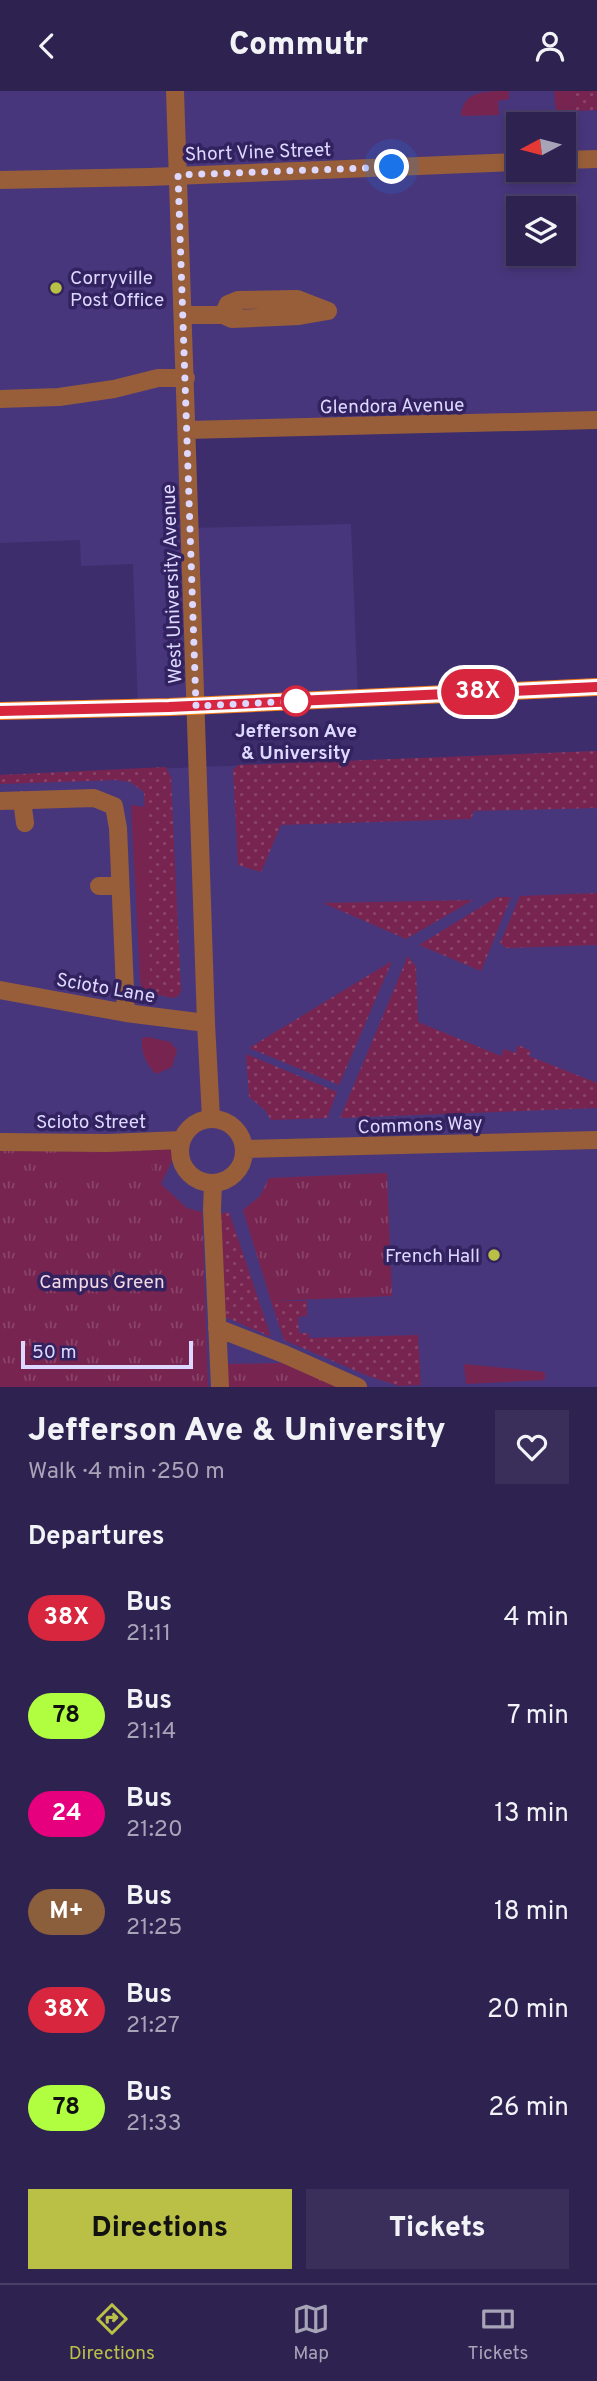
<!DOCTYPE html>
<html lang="en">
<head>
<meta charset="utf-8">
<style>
  :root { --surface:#2e2251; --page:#3a2f5b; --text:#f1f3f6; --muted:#a7a4b7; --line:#493f68; --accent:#bac045 }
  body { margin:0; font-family:Overpass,sans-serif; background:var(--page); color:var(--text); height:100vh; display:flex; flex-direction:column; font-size:26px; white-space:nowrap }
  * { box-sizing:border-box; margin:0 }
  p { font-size:23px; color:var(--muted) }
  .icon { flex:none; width:38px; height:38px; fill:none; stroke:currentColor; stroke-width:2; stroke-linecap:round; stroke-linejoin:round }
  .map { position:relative; height:1296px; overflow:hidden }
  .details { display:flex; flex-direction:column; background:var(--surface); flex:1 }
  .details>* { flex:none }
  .badge { padding:0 14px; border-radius:23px; font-size:24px; line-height:46px }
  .needle { width:46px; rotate:263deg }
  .buttons { position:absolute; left:506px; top:21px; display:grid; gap:14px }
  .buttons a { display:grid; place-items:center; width:70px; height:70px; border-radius:0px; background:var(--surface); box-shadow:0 4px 10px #0003,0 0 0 2px var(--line); font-size:35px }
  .scale { position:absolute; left:21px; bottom:18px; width:172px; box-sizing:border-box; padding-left:7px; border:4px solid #ddd8ff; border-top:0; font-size:19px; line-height:24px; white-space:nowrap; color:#ddd8ff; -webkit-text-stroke:5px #332260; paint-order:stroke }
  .you { position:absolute; width:35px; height:35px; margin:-18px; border:5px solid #fff; border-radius:50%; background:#1a73e8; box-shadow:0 0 0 10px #1a73e833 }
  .map>.badge { position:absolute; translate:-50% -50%; box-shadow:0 0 0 4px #fff }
  h2 { padding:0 28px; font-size:26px; line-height:63px }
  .round { display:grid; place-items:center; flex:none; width:74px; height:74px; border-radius:0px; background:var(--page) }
  .head { display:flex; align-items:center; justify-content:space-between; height:119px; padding:0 28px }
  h1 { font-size:33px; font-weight:800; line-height:52px }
  .action { display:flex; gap:14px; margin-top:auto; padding:14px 28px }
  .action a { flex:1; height:80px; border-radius:0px; background:var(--accent); color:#111; font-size:28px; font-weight:800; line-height:80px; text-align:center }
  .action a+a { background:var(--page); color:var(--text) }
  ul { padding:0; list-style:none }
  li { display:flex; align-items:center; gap:21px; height:98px; padding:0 28px }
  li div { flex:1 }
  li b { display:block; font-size:26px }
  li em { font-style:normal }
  li .badge { min-width:77px; font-weight:700; text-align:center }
  header { display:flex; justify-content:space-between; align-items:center; height:91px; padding:0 28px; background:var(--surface); font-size:32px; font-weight:800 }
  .tabs { display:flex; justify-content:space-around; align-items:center; height:98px; border-top:2px solid var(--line); background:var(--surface); font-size:19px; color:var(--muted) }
  .tabs a { display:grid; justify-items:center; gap:4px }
  .tabs .current { color:var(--accent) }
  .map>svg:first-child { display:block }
</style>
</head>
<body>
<header><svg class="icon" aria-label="back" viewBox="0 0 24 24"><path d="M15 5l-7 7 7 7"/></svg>Commutr<svg class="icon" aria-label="person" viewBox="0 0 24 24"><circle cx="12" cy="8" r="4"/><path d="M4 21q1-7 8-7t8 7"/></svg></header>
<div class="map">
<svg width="597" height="1296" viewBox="0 0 597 1296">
  <defs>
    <pattern id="grass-dots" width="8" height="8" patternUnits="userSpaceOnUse" patternTransform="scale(1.75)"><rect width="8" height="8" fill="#772550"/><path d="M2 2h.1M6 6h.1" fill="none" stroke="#8a446a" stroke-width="1.8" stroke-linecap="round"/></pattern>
    <pattern id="park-tufts" width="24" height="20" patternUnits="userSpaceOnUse" patternTransform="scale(1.75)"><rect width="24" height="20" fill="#772550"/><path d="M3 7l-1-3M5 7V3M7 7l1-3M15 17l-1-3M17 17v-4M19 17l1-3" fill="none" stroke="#8a446a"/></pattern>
  </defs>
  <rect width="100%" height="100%" fill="#3d2d6c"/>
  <path fill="#48367c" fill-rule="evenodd" d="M0 0H597V329L188 340 191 437 351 433 358 606 138 617 133 473 81 475 80 449 0 452ZM518 33H564V79H518ZM518 117H564V163H518Z
    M597 660V1296H0V684Z"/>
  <path fill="url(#grass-dots)" d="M575 0H597V19L576 20Z
    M597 660V717L474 720 471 728 281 734 261 781 238 774 233 679 238 674Z
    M166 676 171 686 181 901 177 906 172 907 142 900 140 889 150 888 144 701 130 691 116 689 0 693V684Z
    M597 802V854L506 857 500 852 520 805Z
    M497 806H511L481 880 419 854Z
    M473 809 406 848 323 812Z
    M408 865 416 876 418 931 501 965 504 958 515 962 518 954 531 960 529 965 597 992V1017L340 1027Z
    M392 870 339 994 249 957Z
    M246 963 337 1001 327 1027 271 1029 265 1019 249 1006Z
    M229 1121 271 1246 223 1225 219 1123Z
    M271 1210H307V1225L298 1226 299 1242H309V1247L418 1244 421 1294 399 1295 368 1285 284 1249Z"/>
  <path fill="url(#park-tufts)" d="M182 1049 161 1093 187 1117 202 1121 208 1296H0V1051Z
    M387 1082 392 1205 271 1210 243 1119 260 1105 269 1087Z
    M280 1272 293 1275 345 1296H227L226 1273Z"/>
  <path fill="#772550" d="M509 0V8L498 10 499 24 461 25C463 0 484 0 509 0Z
    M554 0H575L576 20 556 21Z
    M131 714 146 716 150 888 140 889Z
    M148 946 170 951 177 959 172 976 156 983C146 972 141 963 142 947Z
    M149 1060 153 1084 57 1088 50 1062Z
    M464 1273 545 1281V1289L466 1293Z"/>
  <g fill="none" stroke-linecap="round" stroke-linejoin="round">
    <path stroke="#985e39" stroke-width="18" d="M175 0 206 932 211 1027
      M564 69 597 68
      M0 89 149 86 518 71
      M297 208 328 220 299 225 232 228 223 224 228 213 238 209Z
      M183 224H223L234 219
      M0 308 59 306 114 298 158 287H186
      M187 339 597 329
      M22 709 25 732
      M0 710 94 707 114 715 118 737 126 922
      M99 795H120
      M0 899 126 922 206 932
      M180 1060a32 32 0 1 1 64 0a32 32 0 1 1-64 0Z
      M0 1051 107 1052 182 1049
      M244 1058 597 1049
      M213 1092 212 1119 220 1296
      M217 1237 284 1263 358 1296"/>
    <path stroke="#f27b1b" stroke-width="18" d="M0 620 169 616 597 596"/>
  </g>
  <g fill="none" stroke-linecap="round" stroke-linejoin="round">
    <g stroke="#fff" stroke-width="16">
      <path id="line" d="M0 620 169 616 597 596"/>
    </g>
    <use href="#line" stroke="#d7263d" stroke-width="10"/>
    <path stroke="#ddd8ff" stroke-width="7" stroke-dasharray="0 12.6" d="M296 610 196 615 178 84 392 76"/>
  </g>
  <g fill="#bac045" stroke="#332260" stroke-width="2.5">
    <circle cx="56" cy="197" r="7"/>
    <circle cx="494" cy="1164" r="7"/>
  </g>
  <circle fill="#fff" stroke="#d7263d" stroke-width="3.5" cx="296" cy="610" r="14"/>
  <g text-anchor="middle" stroke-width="7" stroke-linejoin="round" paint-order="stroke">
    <g font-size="19" fill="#ddd8ff" stroke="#332260">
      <text transform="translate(258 60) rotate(-2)" y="7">Short Vine Street</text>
      <text transform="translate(392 314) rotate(-1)" y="7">Glendora Avenue</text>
      <text transform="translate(171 493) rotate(-92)" y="7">West University Avenue</text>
      <text transform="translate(106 896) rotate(10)" y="7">Scioto Lane</text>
      <text x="91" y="1037">Scioto Street</text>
      <text transform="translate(420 1033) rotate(-2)" y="7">Commons Way</text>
    </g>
    <g font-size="19" fill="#ddd8ff" stroke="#332260" text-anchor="start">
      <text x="70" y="193">Corryville<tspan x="70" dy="22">Post Office</tspan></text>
      <text x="480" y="1171" text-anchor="end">French Hall</text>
    </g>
    <g font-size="19" font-weight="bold" fill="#ddd8ff" stroke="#332260">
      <text x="296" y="646">Jefferson Ave<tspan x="296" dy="22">&amp; University</tspan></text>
    </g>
    <g font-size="19" fill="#f3d7e2" stroke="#332260">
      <text x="102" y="1197">Campus Green</text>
    </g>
  </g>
</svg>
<div class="buttons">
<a><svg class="needle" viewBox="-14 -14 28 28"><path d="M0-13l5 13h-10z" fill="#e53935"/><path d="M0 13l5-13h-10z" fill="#a7a4b7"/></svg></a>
<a><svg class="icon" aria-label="layers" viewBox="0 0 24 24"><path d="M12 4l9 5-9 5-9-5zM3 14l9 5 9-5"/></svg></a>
</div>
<div class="scale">50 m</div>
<div class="you" style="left:392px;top:76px"></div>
<b class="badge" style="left:478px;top:601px;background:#d7263d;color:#fff">38X</b>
</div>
<section class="details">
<div class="head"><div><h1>Jefferson Ave &amp; University</h1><p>Walk · 4 min · 250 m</p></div><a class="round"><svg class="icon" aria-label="heart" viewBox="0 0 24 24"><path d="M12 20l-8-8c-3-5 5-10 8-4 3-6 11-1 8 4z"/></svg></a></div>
<h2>Departures</h2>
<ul>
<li><span class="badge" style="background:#d7263d;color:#fff">38X</span><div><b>Bus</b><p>21:11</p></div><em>4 min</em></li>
<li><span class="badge" style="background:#b1fd40;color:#111">78</span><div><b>Bus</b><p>21:14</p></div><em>7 min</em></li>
<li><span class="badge" style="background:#e6007e;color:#fff">24</span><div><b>Bus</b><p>21:20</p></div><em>13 min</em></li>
<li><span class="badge" style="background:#8b5e3c;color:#fff">M+</span><div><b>Bus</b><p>21:25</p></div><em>18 min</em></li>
<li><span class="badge" style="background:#d7263d;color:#fff">38X</span><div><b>Bus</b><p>21:27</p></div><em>20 min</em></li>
<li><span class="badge" style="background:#b1fd40;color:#111">78</span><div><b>Bus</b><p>21:33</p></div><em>26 min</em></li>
</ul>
<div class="action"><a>Directions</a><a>Tickets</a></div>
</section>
<nav class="tabs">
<a class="current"><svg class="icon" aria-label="directions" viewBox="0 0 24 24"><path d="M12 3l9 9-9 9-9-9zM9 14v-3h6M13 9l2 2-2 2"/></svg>Directions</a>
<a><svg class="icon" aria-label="map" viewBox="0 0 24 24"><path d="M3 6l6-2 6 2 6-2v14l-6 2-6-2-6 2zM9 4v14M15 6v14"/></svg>Map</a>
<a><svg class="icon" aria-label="tickets" viewBox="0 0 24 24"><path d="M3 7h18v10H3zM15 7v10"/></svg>Tickets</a>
</nav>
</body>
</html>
